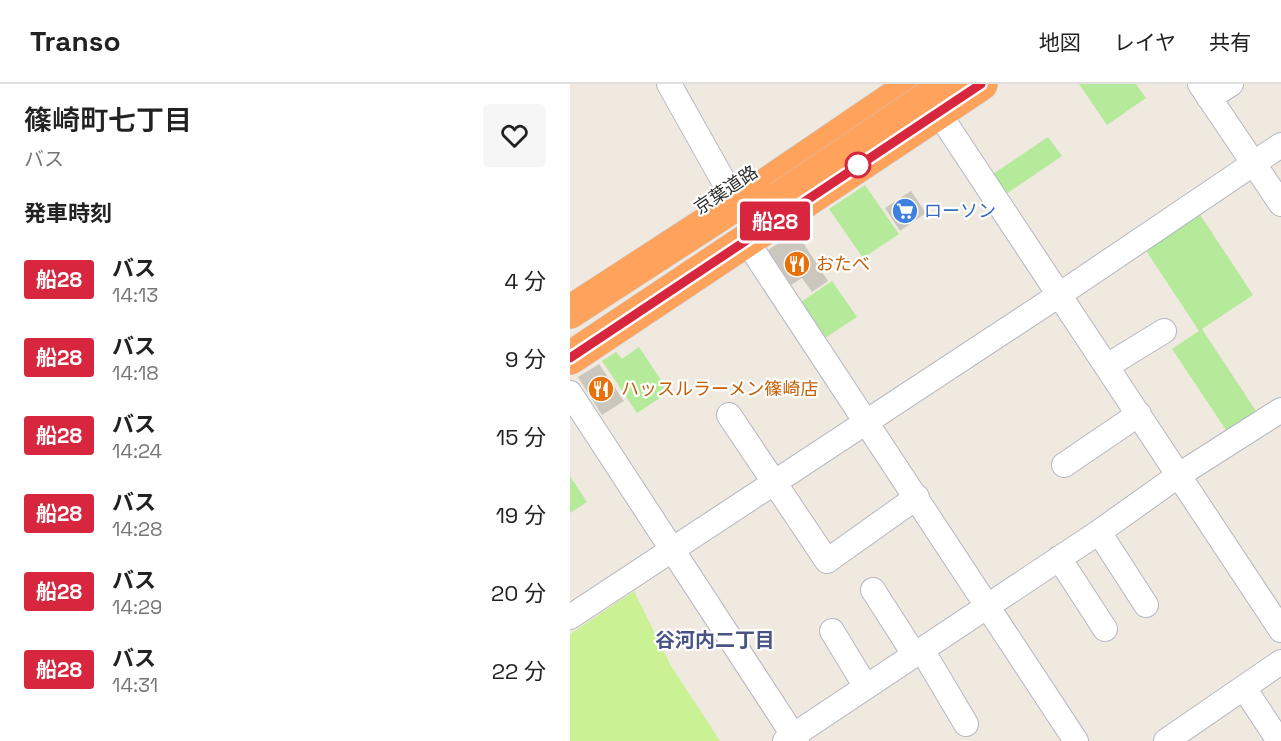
<!DOCTYPE html>
<html lang="ja">
<head>
<meta charset="utf-8">
<style>
  :root { --surface:#fff; --page:#f6f6f6; --text:#222; --muted:#767676; --line:#e0e0e0 }
  body { margin:0; font-family:"Space Grotesk","Noto Sans JP",sans-serif; background:var(--page); color:var(--text); height:100vh; display:flex; flex-direction:column; font-size:22px; white-space:nowrap }
  * { box-sizing:border-box; margin:0 }
  p { font-size:20px; color:var(--muted) }
  .icon { flex:none; width:33px; height:33px; fill:none; stroke:currentColor; stroke-width:2; stroke-linecap:round; stroke-linejoin:round }
  .map { position:relative; flex:1; overflow:hidden }
  .side { display:flex; flex-direction:column; background:var(--surface); width:570px }
  .side>* { flex:none }
  .badge { padding:0 12px; border-radius:4px; font-size:21px; line-height:39px }
  .map>.badge { position:absolute; translate:-50% -50%; box-shadow:0 0 0 3px #fff }
  h2 { padding:0 24px; font-size:22px; line-height:54px }
  .round { display:grid; place-items:center; flex:none; width:63px; height:63px; border-radius:6px; background:var(--page) }
  .headline { display:flex; align-items:center; justify-content:space-between; height:102px; padding:0 24px }
  h1 { font-size:28px; font-weight:600; line-height:45px }
  ul { padding:0; list-style:none }
  li { display:flex; align-items:center; gap:18px; height:78px; padding:0 24px }
  li div { flex:1 }
  li b { display:block; font-size:22px }
  li em { font-style:normal }
  li .badge { min-width:66px; font-weight:700; text-align:center }
  header { display:flex; align-items:center; gap:36px; box-sizing:border-box; height:84px; padding:0 30px; background:var(--surface); border-bottom:2px solid var(--line) }
  header strong { font-size:28px }
  nav { display:flex; gap:33px; margin-inline-start:auto; font-size:21px }
  main { display:flex; flex:1; min-height:0 }
  .map>svg:first-child { display:block }
</style>
</head>
<body>
<header>
<strong>Transo</strong>
<nav><a>地図</a><a>レイヤ</a><a>共有</a></nav>
</header>
<main>
<section class="side">
<div class="headline"><div><h1>篠崎町七丁目</h1><p>バス</p></div><a class="round"><svg class="icon" aria-label="heart" viewBox="0 0 24 24"><path d="M12 20l-8-8c-3-5 5-10 8-4 3-6 11-1 8 4z"/></svg></a></div>
<h2>発車時刻</h2>
<ul>
<li><span class="badge" style="background:#d7263d;color:#fff">船28</span><div><b>バス</b><p>14:13</p></div><em>4 分</em></li>
<li><span class="badge" style="background:#d7263d;color:#fff">船28</span><div><b>バス</b><p>14:18</p></div><em>9 分</em></li>
<li><span class="badge" style="background:#d7263d;color:#fff">船28</span><div><b>バス</b><p>14:24</p></div><em>15 分</em></li>
<li><span class="badge" style="background:#d7263d;color:#fff">船28</span><div><b>バス</b><p>14:28</p></div><em>19 分</em></li>
<li><span class="badge" style="background:#d7263d;color:#fff">船28</span><div><b>バス</b><p>14:29</p></div><em>20 分</em></li>
<li><span class="badge" style="background:#d7263d;color:#fff">船28</span><div><b>バス</b><p>14:31</p></div><em>22 分</em></li>
</ul>
</section>
<div class="map">
<svg width="711" height="657" viewBox="0 0 711 657">
  <rect width="100%" height="100%" fill="#f0e9e0"/>
  <path fill="#b4ea99" d="M509 0H566L576 14 537 41Z
    M478 53 492 72 436 110 423 90Z
    M295 101 329 150 293 174 259 125Z
    M629 129 683 211 632 245 688 330 658 349 602 265 629 247 575 165Z
    M262 197 287 233 255 254 231 218Z
    M69 263 99 308 67 329 32 277 46 268 52 275Z
    M0 392 17 418 0 429Z"/>
  <path fill="#caf294" d="M64 507 100 580 150 657H0V550Z"/>
  <path fill="#cbc7be" d="M341 107 356 129 330 147 315 124Z
    M226 148 258 197 242 208 232 194 221 201 198 166Z
    M29 280 54 317 32 331 8 293Z"/>
  <g fill="none" stroke-linecap="round" stroke-linejoin="round">
    <g stroke="#b4b6c2" stroke-width="26">
      <path id="minor" d="M99 0 158 105
        M630 0 711 120
        M362 14 368 28 711 546
        M639 14 661 0
        M176 156 506 657
        M537 282 594 247
        M0 309 227 657
        M159 331 257 477 347 413
        M494 381 569 330
        M529 448 576 521
        M489 474 535 545
        M303 506 344 570
        M0 533 489 211 711 61
        M262 547 296 603
        M352 566 396 640
        M674 604 709 657
        M215 657 529 448 609 391 711 326
        M596 657 711 578"/>
    </g>
    <g stroke="#c9c9c9" stroke-width="34">
      <path id="highway" d="M0 228 197 100 344 0
        M0 274 411 0"/>
    </g>
    <use href="#minor" stroke="#fff" stroke-width="24"/>
    <use href="#highway" stroke="#ffa25c" stroke-width="33"/>
    <g stroke="#c9c9c9" stroke-width="34" stroke-linecap="butt">
      <path id="highway-bridge" d="M208 115 378 0"/>
    </g>
    <use href="#highway-bridge" stroke="#ffa25c" stroke-width="33"/>
  </g>
  <g fill="none" stroke-linecap="round" stroke-linejoin="round">
    <g stroke="#fff" stroke-width="14">
      <path id="line" d="M0 274 411 0"/>
    </g>
    <use href="#line" stroke="#d7263d" stroke-width="9"/>
  </g>
  <defs>
    <g id="supermarket-disc" transform="scale(1.35)"><circle r="9.5" fill="#3f7fe0" stroke="#fff"/><path d="M-6-5.5h2.5l.6 2H6L4.5 2H-2.5L-4.4-4H-6ZM-1.5 3.2a1.3 1.3 0 1 0 .1 0ZM3 3.2a1.3 1.3 0 1 0 .1 0Z" fill="#fff"/></g>
    <g id="restaurant-disc" transform="scale(1.35)"><circle r="9.5" fill="#e8710a" stroke="#fff"/><path d="M-5-6h1v4h1v-4h1v4h1v-4h1v5L-1.5 .5V6h-2V.5L-5-1ZM5-6V6H3V1.5H1.5Q1.5-4 5-6Z" fill="#fff"/></g>
  </defs>
  <g fill-rule="evenodd">
    <use href="#supermarket-disc" x="335" y="127"/>
    <use href="#restaurant-disc" x="227" y="180"/>
    <use href="#restaurant-disc" x="31" y="305"/>
  </g>
  <circle fill="#fff" stroke="#d7263d" stroke-width="3" cx="288" cy="81" r="12"/>
  <g text-anchor="middle" stroke-width="4.5" stroke-linejoin="round" paint-order="stroke">
    <g font-size="18" fill="#2e2e2e" stroke="#fff">
      <text transform="translate(156 106) rotate(-34)" y="6">京葉道路</text>
    </g>
    <g font-size="18" fill="#366cbe" stroke="#fff" text-anchor="start">
      <text x="354" y="133">ローソン</text>
    </g>
    <g font-size="18" fill="#c56008" stroke="#fff" text-anchor="start">
      <text x="246" y="186">おたべ</text>
      <text x="51" y="311">ハッスルラーメン篠崎店</text>
    </g>
    <g font-size="20" font-weight="bold" fill="#495484" stroke="#fff">
      <text x="145" y="563">谷河内二丁目</text>
    </g>
  </g>
</svg>
<b class="badge" style="left:205px;top:137px;background:#d7263d;color:#fff">船28</b>
</div>
</main>
</body>
</html>
